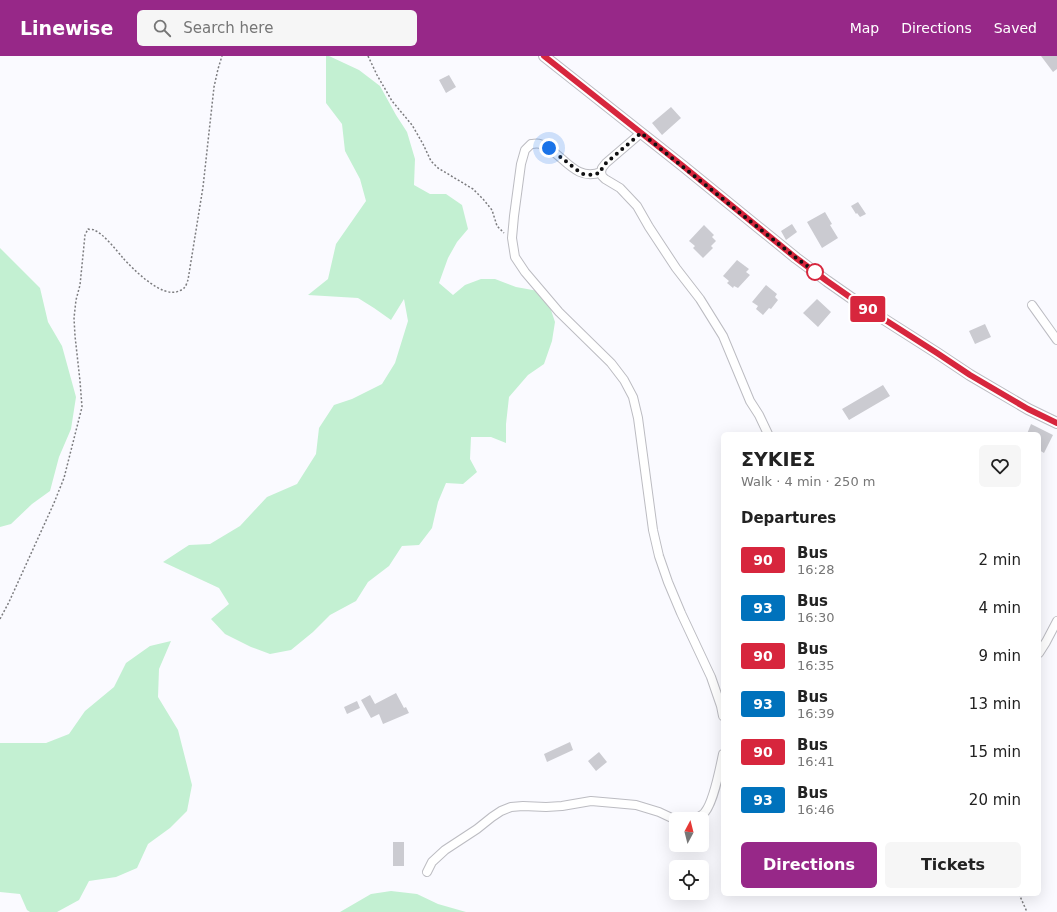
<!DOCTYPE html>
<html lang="en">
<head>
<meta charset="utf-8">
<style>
  :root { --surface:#fff; --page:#f6f6f6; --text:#222; --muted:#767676; --accent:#972888 }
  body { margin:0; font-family:"DejaVu Sans",sans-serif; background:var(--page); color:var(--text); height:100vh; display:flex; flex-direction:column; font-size:15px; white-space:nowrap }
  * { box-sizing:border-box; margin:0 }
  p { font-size:13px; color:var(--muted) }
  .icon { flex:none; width:22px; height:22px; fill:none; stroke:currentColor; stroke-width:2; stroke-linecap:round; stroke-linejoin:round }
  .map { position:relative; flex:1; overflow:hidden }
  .sheet { position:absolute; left:721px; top:376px; width:320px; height:464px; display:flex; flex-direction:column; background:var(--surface); border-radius:6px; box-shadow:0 4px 16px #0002 }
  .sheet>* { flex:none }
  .badge { padding:0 8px; border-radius:3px; font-size:14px; line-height:26px }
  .needle { width:26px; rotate:7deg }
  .fabs { position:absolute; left:669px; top:756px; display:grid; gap:8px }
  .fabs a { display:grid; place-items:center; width:40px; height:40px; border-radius:6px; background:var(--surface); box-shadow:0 4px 16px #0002; font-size:20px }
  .you { position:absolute; width:20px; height:20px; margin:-10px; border:3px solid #fff; border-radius:50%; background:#1a73e8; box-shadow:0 0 0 6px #1a73e833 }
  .map>.badge { position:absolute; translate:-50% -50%; box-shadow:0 0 0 2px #fff }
  h2 { padding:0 20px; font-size:15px; line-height:36px }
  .round { display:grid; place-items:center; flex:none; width:42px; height:42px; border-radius:6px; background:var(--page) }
  .summary { display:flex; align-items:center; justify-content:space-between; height:68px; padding:0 20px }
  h1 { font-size:19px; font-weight:800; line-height:30px }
  .action { display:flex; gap:8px; margin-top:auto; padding:8px 20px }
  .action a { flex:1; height:46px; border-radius:6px; background:var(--accent); color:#fff; font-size:16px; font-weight:800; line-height:46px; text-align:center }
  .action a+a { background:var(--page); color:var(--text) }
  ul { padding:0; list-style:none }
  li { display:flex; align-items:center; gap:12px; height:48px; padding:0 20px }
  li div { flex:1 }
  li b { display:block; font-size:15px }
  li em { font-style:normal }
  li .badge { min-width:44px; font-weight:700; text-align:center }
  header { display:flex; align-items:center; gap:24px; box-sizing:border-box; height:56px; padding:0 20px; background:var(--accent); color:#fff }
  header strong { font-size:19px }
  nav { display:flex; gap:22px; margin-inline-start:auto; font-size:14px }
  .search { width:280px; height:36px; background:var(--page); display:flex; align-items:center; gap:10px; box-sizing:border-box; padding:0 14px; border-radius:6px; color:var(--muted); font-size:15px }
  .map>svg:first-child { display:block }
</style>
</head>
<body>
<header>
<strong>Linewise</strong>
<div class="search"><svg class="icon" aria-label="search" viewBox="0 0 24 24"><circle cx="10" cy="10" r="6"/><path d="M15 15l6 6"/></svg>Search here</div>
<nav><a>Map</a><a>Directions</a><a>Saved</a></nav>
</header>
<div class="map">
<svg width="1057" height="856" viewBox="0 0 1057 856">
  <rect width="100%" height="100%" fill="#fafaff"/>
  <path fill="#c3f0d2" d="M326 0H329L359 14 380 30 396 59 407 76 415 103 414 129 430 138H446L462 149 468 173 457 186 448 202 439 227 453 239 465 229 481 223H495L516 231 538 235 551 254 555 266 552 285 544 308 528 319 509 341 506 368V387L491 381H471L470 403 477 416 463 428 446 427 438 446 432 472 419 489 402 490 389 510 368 526 356 545 330 559 313 576 291 594 270 598 251 591 225 578 211 563 229 548 219 532 163 506 189 489 210 488 240 470 267 441 297 428 316 398 319 372 334 349 352 343 382 328 395 307 408 265 404 243 391 264 374 252 358 242 308 239 328 223 336 188 366 145 360 123 345 95 342 68 326 47Z
    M0 192 40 232 48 266 62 290 76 341 71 373 59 401 50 435 32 448 11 468 0 471Z
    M171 585 159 613 158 641 178 674 192 729 187 755 170 772 148 788 137 812 116 821 89 825 79 844 57 856H30L27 854 20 838 0 836V687H46L69 678 85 655 114 631 126 607 150 590Z
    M391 835 417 838 438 848 466 856H340L371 838Z"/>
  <path fill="#cbcbd1" d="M1041 0H1057V13L1053 16Z
    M449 19 456 31 446 37 439 24Z
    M671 51 681 62 662 79 652 67Z
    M858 146 866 158 860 161 857 157 856 158 851 150Z
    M825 156 832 168 830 169 838 182 822 192 807 166Z
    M792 168 797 176 786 184 781 175Z
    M704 169 714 179 712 181 716 185 711 190 713 192 703 202 693 192 695 190 689 185Z
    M737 204 749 213 746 216 750 219 738 232 734 230 733 232 727 227 729 225 723 220Z
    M766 229 777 238 775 241 778 244 771 253 769 252 763 259 756 253 758 250 752 246Z
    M817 243 831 256 818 271 803 257Z
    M985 268 991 281 975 288 969 275Z
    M883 329 890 340 849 364 842 353Z
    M1031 368 1053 379 1044 397 1039 394V378H1027Z
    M396 637 404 652 406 651 409 657 383 668 379 658 371 662 361 644 370 639 375 648Z
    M357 645 360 652 347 658 344 651Z
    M570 686 573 694 547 706 544 698Z
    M599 696 607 706 596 715 588 705Z
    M393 786H404V810H393Z"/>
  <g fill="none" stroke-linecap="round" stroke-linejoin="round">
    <g stroke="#bcbcc2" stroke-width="10">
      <path id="minor" d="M641 77 606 107 602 112 601 116C574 127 562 95 540 88 537 87 534 88 531 88L525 94 521 108 514 160 512 182 515 201 525 216 559 256 611 307 624 324 633 341 638 362 653 474 659 500 668 526 681 557 711 621 721 650 723 660
        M601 116 602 120 605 123 620 132 637 150 649 171 676 212 700 243 723 280 750 345 759 359 768 378
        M1032 249 1057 284
        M1039 597 1046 586 1057 565
        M695 763C698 761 703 759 705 756 714 745 720 712 723 698
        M427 816 432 806 445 794 477 773 492 761 501 755 511 751 523 750 546 751 562 750 591 745 614 747 636 749 659 756 676 764"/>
    </g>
    <g stroke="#bcbcc2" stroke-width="12">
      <path id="tertiary" d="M544 0 683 110 796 202 827 225 857 246 937 297 970 319 1028 353 1057 367"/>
    </g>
    <path stroke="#7c7c7f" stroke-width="1.5" stroke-dasharray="2 2" stroke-linecap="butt" d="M368 0 377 19 392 45 412 69 423 88 431 105 438 112 473 133 483 143 492 154 497 170 504 177
      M0 563 9 546 54 447 64 422 82 351 80 325 75 280 74 262 76 244 80 229 85 179 88 173C90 174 93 173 94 174 104 178 116 194 123 202 133 213 162 243 179 235 179 235 184 233 184 232 186 231 187 226 188 224L203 131 214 31 218 13 222 0
      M1019 838 1027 856"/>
    <use href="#minor" stroke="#fff" stroke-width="8"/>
    <use href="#tertiary" stroke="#fff" stroke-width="10"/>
  </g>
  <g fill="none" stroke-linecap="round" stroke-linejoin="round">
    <g stroke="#fff" stroke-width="9">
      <path id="line" d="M544 0 683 110 796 202 827 225 857 246 937 297 970 319 1028 353 1057 367"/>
    </g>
    <use href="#line" stroke="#d7263d" stroke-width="6"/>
    <path stroke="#111113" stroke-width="4" stroke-dasharray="0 7.2" d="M549 92 582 118 594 119 601 116 602 112 606 107 641 77 796 202 817 217 815 216"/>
  </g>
  <circle fill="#fff" stroke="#d7263d" stroke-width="2" cx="815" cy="216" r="8"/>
</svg>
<div class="fabs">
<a><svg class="needle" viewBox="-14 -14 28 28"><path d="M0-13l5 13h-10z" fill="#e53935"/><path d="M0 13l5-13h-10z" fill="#767676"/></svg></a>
<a><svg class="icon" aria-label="locate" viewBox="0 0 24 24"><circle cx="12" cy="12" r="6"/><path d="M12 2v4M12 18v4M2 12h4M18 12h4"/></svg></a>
</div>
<div class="you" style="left:549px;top:92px"></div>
<b class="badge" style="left:868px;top:253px;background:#d7263d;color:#fff">90</b>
<section class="sheet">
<div class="summary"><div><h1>ΣΥΚΙΕΣ</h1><p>Walk · 4 min · 250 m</p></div><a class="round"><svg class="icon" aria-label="heart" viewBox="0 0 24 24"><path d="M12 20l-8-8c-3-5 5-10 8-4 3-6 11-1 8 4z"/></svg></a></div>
<h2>Departures</h2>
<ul>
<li><span class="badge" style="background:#d7263d;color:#fff">90</span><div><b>Bus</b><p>16:28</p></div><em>2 min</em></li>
<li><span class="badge" style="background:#0072bc;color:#fff">93</span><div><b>Bus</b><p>16:30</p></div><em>4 min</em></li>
<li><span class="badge" style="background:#d7263d;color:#fff">90</span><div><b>Bus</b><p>16:35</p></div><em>9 min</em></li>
<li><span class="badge" style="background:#0072bc;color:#fff">93</span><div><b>Bus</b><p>16:39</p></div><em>13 min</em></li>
<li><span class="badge" style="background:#d7263d;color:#fff">90</span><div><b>Bus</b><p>16:41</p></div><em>15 min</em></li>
<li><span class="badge" style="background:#0072bc;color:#fff">93</span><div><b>Bus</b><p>16:46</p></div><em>20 min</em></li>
</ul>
<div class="action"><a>Directions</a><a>Tickets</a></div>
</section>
</div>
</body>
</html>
